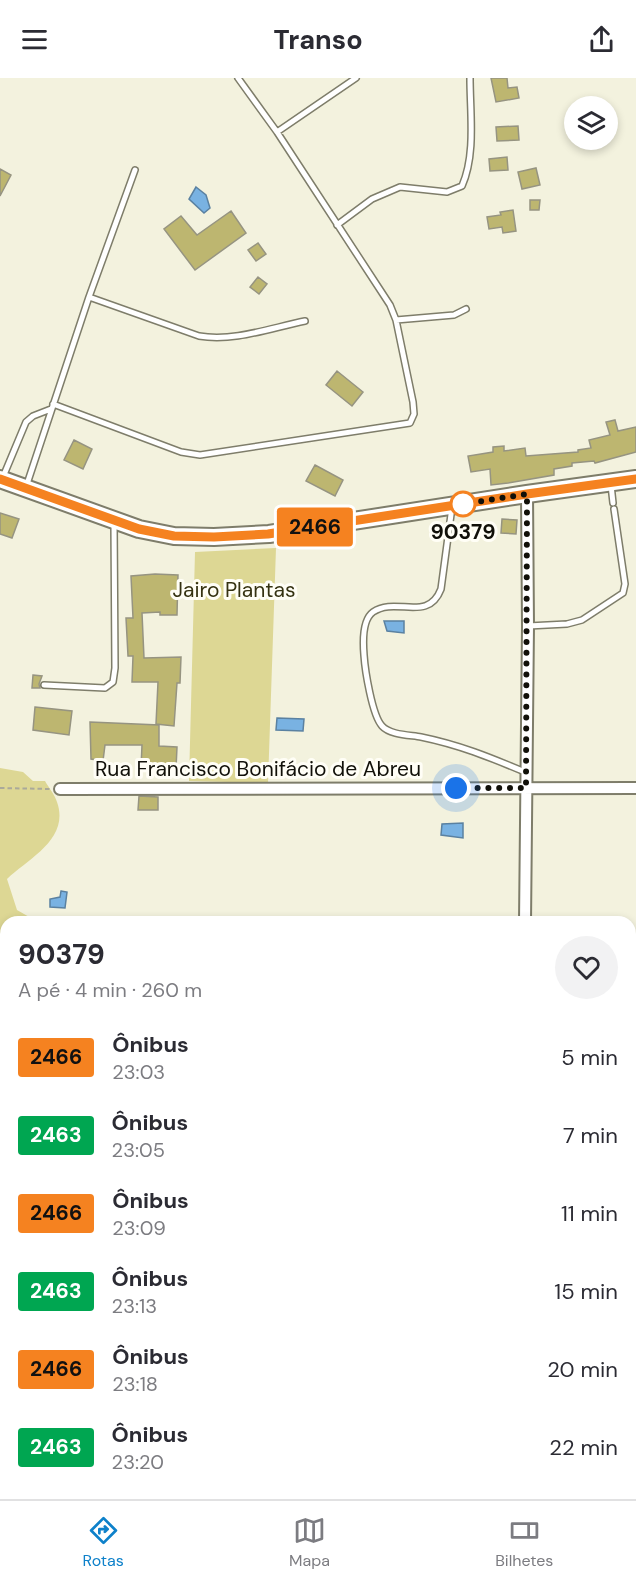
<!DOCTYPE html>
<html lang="pt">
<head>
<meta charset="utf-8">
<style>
  :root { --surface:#fff; --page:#f2f2f3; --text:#2b2b33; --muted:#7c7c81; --line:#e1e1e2; --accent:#0e81ca }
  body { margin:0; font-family:"DM Sans",sans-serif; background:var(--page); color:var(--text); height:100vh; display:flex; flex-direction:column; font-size:22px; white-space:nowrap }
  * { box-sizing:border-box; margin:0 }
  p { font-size:20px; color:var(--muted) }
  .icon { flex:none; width:33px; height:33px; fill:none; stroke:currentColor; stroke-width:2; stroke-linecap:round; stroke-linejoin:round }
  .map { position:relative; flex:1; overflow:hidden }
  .sheet { position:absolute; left:0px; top:838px; width:636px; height:584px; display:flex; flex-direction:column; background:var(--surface); border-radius:18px 18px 0 0; box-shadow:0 3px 9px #0003 }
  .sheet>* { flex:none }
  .badge { padding:0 12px; border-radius:4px; font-size:21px; line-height:39px }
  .tools { position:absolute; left:564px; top:18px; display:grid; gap:12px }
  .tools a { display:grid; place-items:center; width:54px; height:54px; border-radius:50%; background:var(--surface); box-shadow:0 3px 9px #0003; font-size:30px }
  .you { position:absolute; width:30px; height:30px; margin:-15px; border:4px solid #fff; border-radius:50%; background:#1a73e8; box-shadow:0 0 0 9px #1a73e833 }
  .map>.badge { position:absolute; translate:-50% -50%; box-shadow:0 0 0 3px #fff }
  .round { display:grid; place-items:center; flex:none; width:63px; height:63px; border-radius:32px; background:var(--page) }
  .overview { display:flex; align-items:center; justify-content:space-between; height:102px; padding:0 18px }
  h1 { font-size:28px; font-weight:700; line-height:45px }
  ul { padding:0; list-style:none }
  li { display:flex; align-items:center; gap:18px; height:78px; padding:0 18px }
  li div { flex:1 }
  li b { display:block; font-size:22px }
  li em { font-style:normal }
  li .badge { min-width:66px; font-weight:700; text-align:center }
  header { display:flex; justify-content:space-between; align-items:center; height:78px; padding:0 18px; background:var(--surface); font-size:27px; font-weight:700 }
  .tabs { display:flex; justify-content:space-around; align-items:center; height:84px; border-top:2px solid var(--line); background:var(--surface); font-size:16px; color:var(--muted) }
  .tabs a { display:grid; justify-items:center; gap:3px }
  .tabs .selected { color:var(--accent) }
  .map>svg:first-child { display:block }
</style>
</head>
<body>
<header><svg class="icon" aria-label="menu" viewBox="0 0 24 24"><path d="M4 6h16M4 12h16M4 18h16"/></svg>Transo<svg class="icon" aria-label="share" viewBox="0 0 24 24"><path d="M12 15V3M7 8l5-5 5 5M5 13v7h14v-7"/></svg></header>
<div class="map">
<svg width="636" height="1421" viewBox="0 0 636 1421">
  <rect width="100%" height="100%" fill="#f3f2de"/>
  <path fill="#ddd794" d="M276 470 268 705 189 703 195 474Z
    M0 690 23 694 33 703H45C49 710 55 717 57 724 70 761 29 780 7 801L17 832 38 844H6V890L0 888Z
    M636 954V1061H630V966Z
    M630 1365H636V1421H527V1416H630Z
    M61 1416H332L319 1421H61Z"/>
  <path fill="#79b2e2" stroke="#5a81a1" stroke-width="1.5" d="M196 109 206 117 210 130 204 135 189 121Z
    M384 543H404V555L387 553Z
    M277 640 304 641 303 653 276 652Z
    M463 745V760L441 757 442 746Z
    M61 813 67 814 65 830 50 829V821L60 819Z"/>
  <path fill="#bdb670" stroke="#969481" stroke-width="1.5" d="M491 0H507L508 10 517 9 519 20 496 24Z
    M518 48 519 62 497 63 496 49Z
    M507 79 508 92 490 93 489 81Z
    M536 90 540 107 522 111 518 94Z
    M0 91 11 97 0 118Z
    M530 122H540L539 132H530Z
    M513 132 516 153 503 155 502 149 489 151 487 139 501 137 500 134Z
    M231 133 246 155 195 192 164 151 181 138 197 157Z
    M258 165 266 176 256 183 248 172Z
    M258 199 267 206 259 216 250 209Z
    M337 293 363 314 352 328 326 307Z
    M615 342 618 353 636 349V374L595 385 594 383 572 385V388L554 391V397L508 405 491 407 490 391 471 394 468 378 493 374V369L504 368V373L525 370 526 378 578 374V372L591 370 589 362 610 357 606 344Z
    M74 362 92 371 83 391 64 382Z
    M315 387 343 402 335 418 306 403Z
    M0 435 19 441 12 460 0 456Z
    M502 441 517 442 516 456 501 455Z
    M155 496 178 497 177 537H160V534L142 535 144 580 181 579 180 605H177L174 648 156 646 158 604H132L133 578H128L126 540H133L131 498Z
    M33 597 42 598 39 606 40 610H32Z
    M35 629 72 633 69 657 33 652Z
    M90 644 159 647V668L177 669 176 691 141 690 142 667H105L103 683 91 681Z
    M139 718 158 719V732H138Z"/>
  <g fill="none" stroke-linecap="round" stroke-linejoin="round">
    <g stroke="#7e7d6a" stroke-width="8">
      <path id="service" d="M277 54 356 0
        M337 147 372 121 400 109 447 114 462 108C476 76 470 35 470 0
        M89 219 135 92
        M396 242 454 237 466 231
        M53 326 181 374 200 377 410 345 414 336 413 324 396 242 390 227 277 54 238 0
        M3 399 26 344 33 338 51 331
        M611 407 613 425
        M26 409 89 219 199 258C234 264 270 250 305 243
        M452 429 441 511C428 545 396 518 373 534 362 542 363 565 364 577 365 592 372 637 382 648 390 657 410 657 421 659 460 667 489 679 525 694
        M528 548 567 546 582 542 623 515 625 506 614 431
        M44 607 105 610 113 604 115 590 114 444
        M0 954H6
        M0 1371H6
        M47 1421V1416"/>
    </g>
    <g stroke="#7e7d6a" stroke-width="14">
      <path id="minor" d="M60 711 636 710
        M525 844 528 548 527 416
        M630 1273 636 1274
        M521 1421V1416"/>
    </g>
    <g stroke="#7e7d6a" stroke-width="20">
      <path id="primary" d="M0 401 139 451 174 458 214 459 269 456 527 416 636 401"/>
    </g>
    <path stroke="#aaa99a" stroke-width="2" stroke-dasharray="4.5 3" stroke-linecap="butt" d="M0 710 51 711"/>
    <use href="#service" stroke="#fff" stroke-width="5"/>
    <use href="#minor" stroke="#fff" stroke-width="10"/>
    <use href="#primary" stroke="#fff" stroke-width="16"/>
  </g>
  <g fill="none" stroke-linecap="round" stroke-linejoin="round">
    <g stroke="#fff" stroke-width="14">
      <path id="line" d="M0 401 139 451 174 458 214 459 268 456 527 416 636 401"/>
    </g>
    <use href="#line" stroke="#f58220" stroke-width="9"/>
    <path stroke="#111009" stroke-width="6" stroke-dasharray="0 10.8" d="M456 710H526L527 416 463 426"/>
  </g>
  <circle fill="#fff" stroke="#f58220" stroke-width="3" cx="463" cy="426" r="12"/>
  <g text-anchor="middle" stroke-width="6" stroke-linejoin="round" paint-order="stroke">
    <g font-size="21" font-weight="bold" fill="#111009" stroke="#fffef6">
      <text x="463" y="461">90379</text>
    </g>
    <g font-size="21" fill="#353212" stroke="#fffef6">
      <text x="234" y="519">Jairo Plantas</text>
    </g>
    <g font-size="21" fill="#111009" stroke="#fffef6">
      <text x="258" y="698">Rua Francisco Bonifácio de Abreu</text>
    </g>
  </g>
</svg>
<div class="tools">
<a><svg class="icon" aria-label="layers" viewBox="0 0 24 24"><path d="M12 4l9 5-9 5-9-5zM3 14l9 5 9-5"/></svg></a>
</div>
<div class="you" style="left:456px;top:710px"></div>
<b class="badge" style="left:315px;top:449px;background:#f58220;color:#111">2466</b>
<section class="sheet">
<div class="overview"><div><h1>90379</h1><p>A pé · 4 min · 260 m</p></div><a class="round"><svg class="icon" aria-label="heart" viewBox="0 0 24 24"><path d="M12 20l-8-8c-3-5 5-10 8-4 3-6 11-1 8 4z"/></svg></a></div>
<ul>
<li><span class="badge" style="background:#f58220;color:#111">2466</span><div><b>Ônibus</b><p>23:03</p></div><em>5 min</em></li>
<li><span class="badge" style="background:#00a651;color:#fff">2463</span><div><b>Ônibus</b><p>23:05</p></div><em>7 min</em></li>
<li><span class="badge" style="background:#f58220;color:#111">2466</span><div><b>Ônibus</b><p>23:09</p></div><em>11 min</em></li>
<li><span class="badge" style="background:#00a651;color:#fff">2463</span><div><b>Ônibus</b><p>23:13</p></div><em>15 min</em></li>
<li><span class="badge" style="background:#f58220;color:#111">2466</span><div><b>Ônibus</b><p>23:18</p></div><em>20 min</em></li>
<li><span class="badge" style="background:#00a651;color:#fff">2463</span><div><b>Ônibus</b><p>23:20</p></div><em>22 min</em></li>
</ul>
</section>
</div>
<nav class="tabs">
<a class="selected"><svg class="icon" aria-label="directions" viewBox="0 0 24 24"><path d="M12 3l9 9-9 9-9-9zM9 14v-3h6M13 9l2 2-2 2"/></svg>Rotas</a>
<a><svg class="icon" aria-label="map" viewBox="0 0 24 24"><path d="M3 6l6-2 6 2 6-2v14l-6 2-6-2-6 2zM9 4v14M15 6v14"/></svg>Mapa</a>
<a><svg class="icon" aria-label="tickets" viewBox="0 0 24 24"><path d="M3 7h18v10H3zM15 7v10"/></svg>Bilhetes</a>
</nav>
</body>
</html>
